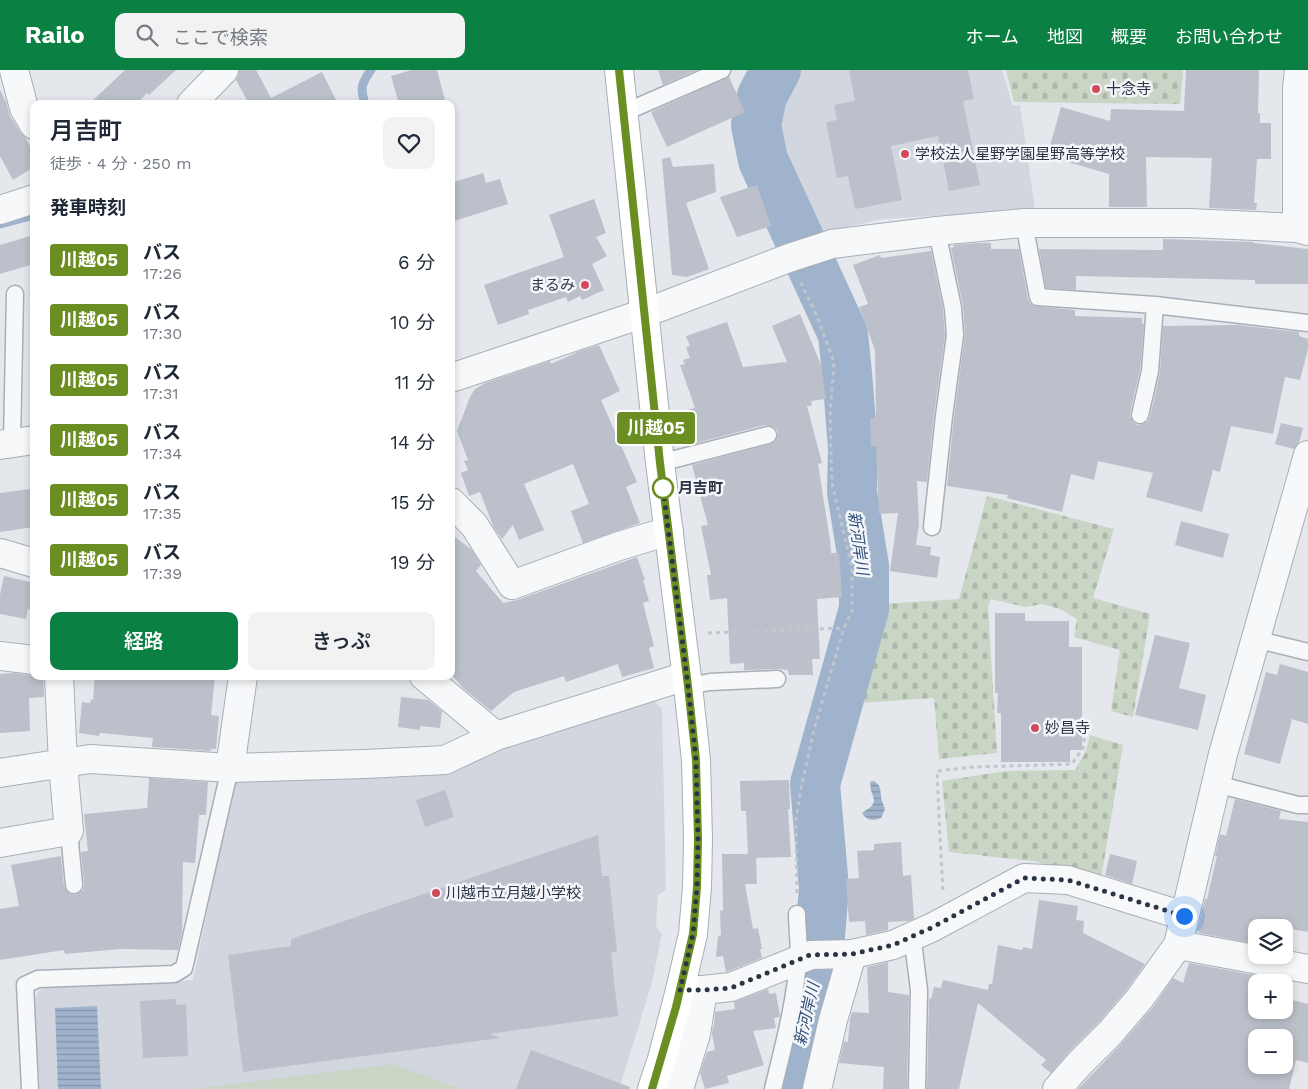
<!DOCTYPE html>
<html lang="ja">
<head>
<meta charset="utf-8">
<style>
  :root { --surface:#fff; --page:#f2f2f3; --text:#1f2937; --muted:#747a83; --accent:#0b8043 }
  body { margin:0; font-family:"Work Sans","Noto Sans JP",sans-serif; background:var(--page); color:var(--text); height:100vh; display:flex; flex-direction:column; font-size:19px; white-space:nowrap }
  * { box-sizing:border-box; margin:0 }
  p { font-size:16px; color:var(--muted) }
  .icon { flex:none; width:28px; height:28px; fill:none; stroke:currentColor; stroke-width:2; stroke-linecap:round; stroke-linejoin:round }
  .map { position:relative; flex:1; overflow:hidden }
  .drawer { position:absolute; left:30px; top:30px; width:425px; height:580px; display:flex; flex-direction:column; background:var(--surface); border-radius:10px; box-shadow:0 2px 8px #0003 }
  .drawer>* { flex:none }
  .badge { padding:0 10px; border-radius:4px; font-size:18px; line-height:32px }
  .fabs { position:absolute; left:1248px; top:849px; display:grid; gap:10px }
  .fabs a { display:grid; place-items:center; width:45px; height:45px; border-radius:10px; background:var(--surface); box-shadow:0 2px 8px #0003; font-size:25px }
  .you { position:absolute; width:25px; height:25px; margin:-12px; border:4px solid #fff; border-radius:50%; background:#1a73e8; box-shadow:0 0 0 8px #1a73e833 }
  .map>.badge { position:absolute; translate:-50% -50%; box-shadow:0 0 0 2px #fff }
  h2 { padding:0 20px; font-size:19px; line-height:45px }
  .round { display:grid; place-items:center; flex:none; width:52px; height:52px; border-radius:10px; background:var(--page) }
  .headline { display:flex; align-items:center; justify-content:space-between; height:85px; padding:0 20px }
  h1 { font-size:24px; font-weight:600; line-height:38px }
  .cta { display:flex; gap:10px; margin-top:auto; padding:10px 20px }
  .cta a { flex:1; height:58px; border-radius:10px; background:var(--accent); color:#fff; font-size:20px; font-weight:600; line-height:58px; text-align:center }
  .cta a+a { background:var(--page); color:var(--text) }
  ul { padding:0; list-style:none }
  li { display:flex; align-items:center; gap:15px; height:60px; padding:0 20px }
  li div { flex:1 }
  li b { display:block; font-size:19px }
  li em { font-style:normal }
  li .badge { min-width:55px; font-weight:700; text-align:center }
  header { display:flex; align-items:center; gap:30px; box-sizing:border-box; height:70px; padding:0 25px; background:var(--accent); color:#fff }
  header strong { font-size:24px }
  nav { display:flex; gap:28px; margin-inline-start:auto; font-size:18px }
  .search { width:350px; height:45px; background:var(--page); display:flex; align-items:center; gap:12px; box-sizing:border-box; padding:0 18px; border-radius:10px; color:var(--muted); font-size:19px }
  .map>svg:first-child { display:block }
</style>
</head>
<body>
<header>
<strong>Railo</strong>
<div class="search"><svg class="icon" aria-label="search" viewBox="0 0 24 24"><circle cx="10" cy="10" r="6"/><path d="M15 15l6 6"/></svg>ここで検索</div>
<nav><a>ホーム</a><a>地図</a><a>概要</a><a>お問い合わせ</a></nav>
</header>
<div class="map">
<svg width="1308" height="1019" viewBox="0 0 1308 1019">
  <defs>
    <pattern id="cemetery-stones" width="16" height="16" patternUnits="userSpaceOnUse" patternTransform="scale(1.25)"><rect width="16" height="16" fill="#c9d6c5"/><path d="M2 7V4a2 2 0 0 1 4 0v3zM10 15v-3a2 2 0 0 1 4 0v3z" fill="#adb8ab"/></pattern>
    <pattern id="water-rules" width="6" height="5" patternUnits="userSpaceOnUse" patternTransform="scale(1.25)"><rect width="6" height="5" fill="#9fb4cc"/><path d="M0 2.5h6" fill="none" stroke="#8293a7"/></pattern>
  </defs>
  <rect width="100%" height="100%" fill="#e4e7ec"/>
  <path fill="#d2d6de" d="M784 0H1002L1012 35H1020L1035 140 883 149 815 164 800 133 786 100 781 68 779 33Z
    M652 629 662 639 666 820 658 825 656 857 662 864 652 912 639 955 619 1019H40L34 929 43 916 193 910 234 712 441 703 530 668Z"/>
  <path fill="url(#cemetery-stones)" d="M1006 0H1183L1180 34 1014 32Z
    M987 426 1114 459 1093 528 1150 544 1133 647 1111 641 1120 580 1074 567 1077 549 1060 539 1042 534 1025 537 991 529 988 537 997 683 939 689 934 628 860 633 884 534 959 529Z
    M1090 665 1123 675 1101 809 1033 791 949 782 942 711 1006 701 1075 700 1085 683Z"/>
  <path fill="#c9d6c5" d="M393 994 461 1019H195Z"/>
  <path fill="url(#water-rules)" d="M874 711C881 716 880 718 881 726 881 730 884 735 885 739L881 748C873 751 867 751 862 743L872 736 874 731 873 726 871 721 870 712Z
    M97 936 101 1019H58L55 938Z"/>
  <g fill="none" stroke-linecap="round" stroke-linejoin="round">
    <path stroke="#9fb4cc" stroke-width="9" d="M365 34C360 18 361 14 371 0
      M0 154 34 145"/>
    <path stroke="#9fb4cc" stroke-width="50" d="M776 0 762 26 756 55 763 90 843 264 847 303 853 378 852 422 864 496V539L815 714 824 818 818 891 796 998 789 1019"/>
  </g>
  <path fill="#bbc0ca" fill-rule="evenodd" d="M125 0H176L149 25 147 23 136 34H89Z
    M239 0H256L271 28 322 2 338 34H249L236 10 239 4Z
    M412 0H437L446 34H399L391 6Z
    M658 0H697L663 15Z
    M849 0H968L974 29 963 31 980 115 949 121 938 66 891 76 902 130 855 139 848 106 837 108 826 52 837 50 834 35 855 31Z
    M1186 0H1259L1258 43H1260V53H1271V89H1257L1254 133H1257L1256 140 1209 138 1212 88 1146 87 1147 137H1109V104L1047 86 1061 37 1110 51 1111 39 1184 41Z
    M729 7 745 42 667 77 651 42Z
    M0 20 6 32 10 46 21 63 25 67 34 84V97L13 110 0 86Z
    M670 87 673 97 714 94 716 122 686 133 709 199 687 207 672 205 662 89Z
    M483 103 486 113 500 109 508 134 451 152V113Z
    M757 115 771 156 737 167 720 127Z
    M594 129 606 163 596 167 607 186 592 194 604 220 582 230 580 226 568 232 566 227 528 240 529 244 498 255 484 215 564 187 549 145Z
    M34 165V194L0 204V175Z
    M1163 169 1254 172 1253 173 1308 179V214H1255V210L1076 206V220L1046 218 1039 179 1163 180Z
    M977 173H991V179H1019L1028 229 1030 233 1034 236 1075 240V246L1142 248V253L1144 254 1140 300 1130 343V347L1133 352 1137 355 1143 354 1148 351 1150 347 1160 302 1163 256 1238 255 1299 262V266L1308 269V279L1300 310 1285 307 1273 364 1231 356 1220 402 1213 400 1202 442 1146 427 1153 403 1098 391 1094 410 1071 404 1062 442 1007 428 1008 425 947 416 954 347 965 264 963 236 951 178 954 177V175Z
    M931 181 943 239 945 265 934 345 927 412 917 411 919 454 916 475 931 477 930 485 940 487 937 508 890 501 898 443 879 444 876 376H871L870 348H876L875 280 859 237 868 234 853 195 880 185 881 188Z
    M800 244 821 295 826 329 811 331 812 336H807L822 393 818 394 830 470 831 483H839L842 527 817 529 820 589H812L813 605H789L788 600 777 599 744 600V593L730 594 727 528 710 530 707 505H711L701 456 708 455 692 395 771 374 775 372 777 368 778 362 775 358 771 356 765 355 693 374 687 340 695 338 680 295 685 294 683 290 690 288 686 277 690 276 686 266 727 252 743 297 787 292 772 256Z
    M599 275 620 321 601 330 637 412 626 417 640 453 583 473 571 441 589 434 573 394 524 414 544 460 519 470 513 455 502 469 494 458 480 422 469 426 461 403 468 400 464 391 468 390 457 361 470 327 475 319 485 313 550 291 551 294 580 281Z
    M1281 353 1303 358 1299 373 1294 379 1275 374Z
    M30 419 34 446V457L0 462V423Z
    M1181 451 1229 464 1223 488 1175 475Z
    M451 464 472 480 481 495 476 501 503 533 517 530 637 487 645 510H643L649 531 643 533 654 576 649 578 654 598 622 607 618 594 566 612 564 606 514 622 491 641 463 618 451 604Z
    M4 506 34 513V540L28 539 26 549 0 544V525Z
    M995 543H1025V551H1069V577H1082V680H1070V692H1001V643H997L998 623H995Z
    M1155 565 1190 573 1179 618 1206 625 1198 660 1135 645Z
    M1280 594 1308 602V654L1292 649 1280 694 1244 684 1266 602 1277 605Z
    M14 603 34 606H43L44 627 29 628 30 661 0 663V604Z
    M95 606H215L211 645 219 646 216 679H211V681L152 677 153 668 100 663 99 666 79 663 82 632 90 633 91 629 93 630Z
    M401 627 428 630 442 641 440 658 420 656V660L398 657Z
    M149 708 208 712 206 745H199L195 793 183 792 182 862 178 880 121 879 65 884 64 880 0 890V839L19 836 11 795 61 786 64 816 66 820 70 824 75 825 79 823 83 820 84 814 81 782 88 781 84 744 147 738Z
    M789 710 790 739H788L791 787 756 788 757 814H745L753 859 758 858 762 879H760L762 888 726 902 723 886 716 887 718 866 721 865 720 841 723 840 722 784H748L746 741H741L740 711Z
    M445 720 454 747 425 757 416 730Z
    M1235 729 1281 741 1279 749 1308 752V862L1286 858H1256V874L1199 863V861H1197L1205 829H1207L1217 786H1215L1220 764 1226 766Z
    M598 765 602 806H609L617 881 611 883 618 946 489 964 500 968 243 1002 228 885 291 876V869Z
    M901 772 903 806 911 805 914 849 909 851 888 852V860L866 865 865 851 849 852 846 809 859 808 857 781 874 780V774Z
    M1110 784 1137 791 1132 814 1105 805Z
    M1039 830 1078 836 1076 850 1084 851 1083 863 1145 894 1128 918 1099 952 1068 983 1051 1003 1041 995 1046 990 978 933 959 1019H927L929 928 931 929 934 917 941 918 943 910 988 920 989 914H992L998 875 1022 880 1023 877 1032 879Z
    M888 892V922L909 925 907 1019H883L884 997 839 993 844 971 848 972 850 949 852 942 869 943 867 897Z
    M1189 893 1276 909 1275 912H1256V940H1284V928L1308 934V993L1296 990 1289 1019H1078L1122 973 1153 937 1173 908 1183 913ZM1256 968H1284V995H1256Z
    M768 919 769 924 776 923 780 947 774 948 776 958 753 961 764 995 727 1006 729 1013 705 1019 700 1003 707 982 715 980 712 963 713 956H714L715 942 735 939 734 932Z
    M176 929V935L186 934 188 986 143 988 140 931Z
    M531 980 630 1017 629 1019H516Z"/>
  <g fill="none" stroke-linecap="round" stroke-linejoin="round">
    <g stroke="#a9aeb7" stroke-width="19">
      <path id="lane" d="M623 43 722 0
        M1024 153 1038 227 1155 235 1308 253
        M1140 345 1150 301 1155 235
        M12 373 15 224
        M660 393 768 365
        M932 457 944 346 955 265 953 238 937 161
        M1255 569 1308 582
        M688 616 710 612 777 609
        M1216 714 1298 735H1308
        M69 761 74 815
        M907 868 914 880 919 920 917 1019
        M30 1019 25 915 38 909 174 904 184 898 230 698
        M773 1019C783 977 795 934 798 890 800 875 797 859 797 844"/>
    </g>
    <g stroke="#a9aeb7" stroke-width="30">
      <path id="street" d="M14 0 24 38 34 55
        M191 34 224 0
        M0 140 34 129
        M1297 158V18L1299 0
        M451 308 645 243 789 188 832 174 937 161 1024 153H1189L1297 158 1308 161
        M0 375 34 370
        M451 432 474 455 512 515 619 476 669 461
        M0 483 34 493
        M0 586 34 590
        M424 606 496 666
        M230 698 243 606
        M0 703 90 689 230 698 365 694 445 690 496 666 686 606
        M0 773 69 761 63 694 59 606
        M1178 875 1308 899
        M680 920H703L731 917 811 885 852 884 893 875 933 857 1024 808 1068 810 1184 846
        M679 1019 696 964 703 920
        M817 1019 833 950 852 884
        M1057 1019 1079 994 1110 963 1140 928 1178 875 1223 684 1308 385"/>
    </g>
    <g stroke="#a9aeb7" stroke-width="30">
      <path id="secondary" d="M619 0 660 393 688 616 696 690 698 769 697 817 693 864 680 920 662 989 652 1019"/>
    </g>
    <path stroke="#c2c5cb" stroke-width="3" stroke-dasharray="4 4" stroke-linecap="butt" d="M708 563 844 558
      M943 820 940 769 937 701 973 697 1072 694 1083 678 1086 655
      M797 823 796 749 801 718 814 660 844 558 852 541V498L832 413 830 346 834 292 816 244 801 213"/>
    <use href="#lane" stroke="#f7f8fa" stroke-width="16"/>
    <use href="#street" stroke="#f7f8fa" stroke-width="28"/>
    <use href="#secondary" stroke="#fff" stroke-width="28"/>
  </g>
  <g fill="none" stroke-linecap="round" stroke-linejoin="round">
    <g stroke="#fff" stroke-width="11">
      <path id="line" d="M619 0 660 393 688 616 696 690 698 769 697 817 693 864 676 937 652 1019"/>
    </g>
    <use href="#line" stroke="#6b8e23" stroke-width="8"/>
    <path stroke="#2b3445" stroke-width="5" stroke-dasharray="0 9" d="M663 418 662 410 688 616 696 690 698 769 697 817 693 864 680 920H703L731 918 810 885 852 884 893 875 933 857 1024 808 1068 810 1184 846"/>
  </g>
  <g fill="#d1495b" stroke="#f4f6f9" stroke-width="2">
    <circle cx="1096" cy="19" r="5"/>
    <circle cx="905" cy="84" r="5"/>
    <circle cx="585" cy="215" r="5"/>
    <circle cx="1035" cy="658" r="5"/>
    <circle cx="436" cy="823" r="5"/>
  </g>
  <circle fill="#fff" stroke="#6b8e23" stroke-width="2.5" cx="663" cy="418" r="10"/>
  <g text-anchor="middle" stroke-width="5" stroke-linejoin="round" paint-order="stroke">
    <g font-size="15" fill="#2b3445" stroke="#f4f6f9" text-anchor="start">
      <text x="1106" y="24">十念寺</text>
      <text x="915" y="89">学校法人星野学園星野高等学校</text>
      <text x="575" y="220" text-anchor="end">まるみ</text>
      <text x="1045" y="663">妙昌寺</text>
      <text x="446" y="828">川越市立月越小学校</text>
    </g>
    <g font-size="15" font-weight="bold" fill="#2b3445" stroke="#f4f6f9" text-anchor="start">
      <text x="678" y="423">月吉町</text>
    </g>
    <g font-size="16" font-style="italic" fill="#34527a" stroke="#f4f6f9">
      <text transform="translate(859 473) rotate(82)" y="6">新河岸川</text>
      <text transform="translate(806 944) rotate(-77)" y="6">新河岸川</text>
    </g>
  </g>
</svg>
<div class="fabs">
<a><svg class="icon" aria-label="layers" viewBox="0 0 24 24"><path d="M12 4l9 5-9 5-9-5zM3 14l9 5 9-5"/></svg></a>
<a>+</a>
<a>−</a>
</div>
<div class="you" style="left:1184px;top:846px"></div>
<b class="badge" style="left:656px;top:358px;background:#6b8e23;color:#fff">川越05</b>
<section class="drawer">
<div class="headline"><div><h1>月吉町</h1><p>徒歩 · 4 分 · 250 m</p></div><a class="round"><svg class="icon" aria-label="heart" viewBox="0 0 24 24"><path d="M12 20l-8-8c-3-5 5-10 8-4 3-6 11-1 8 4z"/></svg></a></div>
<h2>発車時刻</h2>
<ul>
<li><span class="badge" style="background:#6b8e23;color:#fff">川越05</span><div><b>バス</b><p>17:26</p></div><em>6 分</em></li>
<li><span class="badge" style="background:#6b8e23;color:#fff">川越05</span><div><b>バス</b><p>17:30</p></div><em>10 分</em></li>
<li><span class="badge" style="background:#6b8e23;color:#fff">川越05</span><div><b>バス</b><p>17:31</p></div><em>11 分</em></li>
<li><span class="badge" style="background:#6b8e23;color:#fff">川越05</span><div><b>バス</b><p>17:34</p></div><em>14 分</em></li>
<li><span class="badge" style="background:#6b8e23;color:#fff">川越05</span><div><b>バス</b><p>17:35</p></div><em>15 分</em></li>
<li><span class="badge" style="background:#6b8e23;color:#fff">川越05</span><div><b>バス</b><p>17:39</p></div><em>19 分</em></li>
</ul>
<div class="cta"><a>経路</a><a>きっぷ</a></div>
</section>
</div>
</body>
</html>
